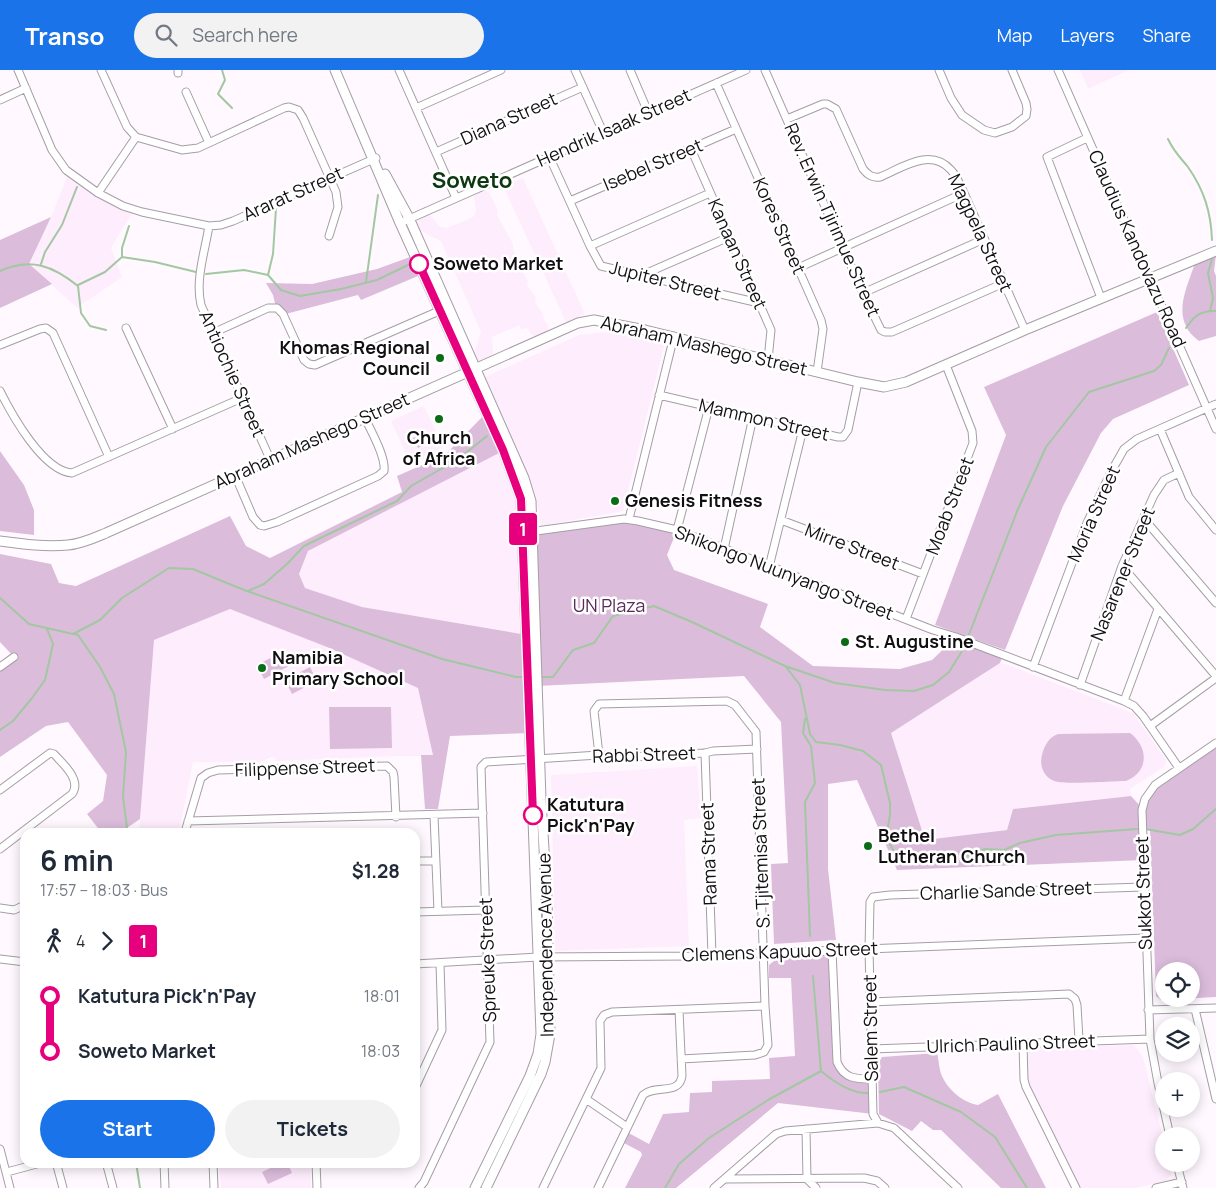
<!DOCTYPE html>
<html lang="en">
<head>
<meta charset="utf-8">
<style>
  :root { --surface:#fff; --page:#f2f2f3; --text:#1f2937; --muted:#747a83; --accent:#1a73e8 }
  body { margin:0; font-family:Manrope,sans-serif; background:var(--page); color:var(--text); height:100vh; display:flex; flex-direction:column; font-size:19px; white-space:nowrap }
  * { box-sizing:border-box; margin:0 }
  p { font-size:16px; color:var(--muted) }
  .icon { flex:none; width:28px; height:28px; fill:none; stroke:currentColor; stroke-width:2; stroke-linecap:round; stroke-linejoin:round }
  .map { position:relative; flex:1; overflow:hidden }
  .details { position:absolute; left:20px; top:758px; width:400px; height:340px; display:flex; flex-direction:column; background:var(--surface); border-radius:15px; box-shadow:0 2px 12px #0003 }
  .details>* { flex:none }
  .badge { padding:0 10px; border-radius:4px; font-size:18px; line-height:32px }
  .buttons { position:absolute; left:1155px; top:892px; display:grid; gap:10px }
  .buttons a { display:grid; place-items:center; width:45px; height:45px; border-radius:50%; background:var(--surface); box-shadow:0 2px 12px #0003; font-size:25px }
  .map>.badge { position:absolute; translate:-50% -50%; box-shadow:0 0 0 2px #fff }
  .legs { display:flex; align-items:center; gap:8px; height:55px; padding:0 20px; font-size:16px }
  .legs p { margin-inline-start:auto }
  .headline { display:flex; align-items:center; justify-content:space-between; height:85px; padding:0 20px }
  h1 { font-size:28px; font-weight:700; line-height:38px }
  .button { display:flex; gap:10px; margin-top:auto; padding:10px 20px }
  .button a { flex:1; height:58px; border-radius:30px; background:var(--accent); color:#fff; font-size:20px; font-weight:700; line-height:58px; text-align:center }
  .button a+a { background:var(--page); color:var(--text) }
  ul { padding:0 20px; list-style:none }
  li { display:flex; align-items:center; gap:18px; height:55px; font-size:19px }
  li i { display:grid; place-items:center; width:8px; height:100%; margin:0 6px; background:currentColor }
  li i::after { content:''; width:12px; height:12px; margin:-6px; border:4px solid; border-radius:50%; background:var(--surface) }
  li p { margin-inline-start:auto }
  li:first-child i { background:linear-gradient(#0000 50%,currentColor 0) }
  li:last-child i { background:linear-gradient(currentColor 50%,#0000 0) }
  header { display:flex; align-items:center; gap:30px; box-sizing:border-box; height:70px; padding:0 25px; background:var(--accent); color:#fff }
  header strong { font-size:24px }
  nav { display:flex; gap:28px; margin-inline-start:auto; font-size:18px }
  .search { width:350px; height:45px; background:var(--page); display:flex; align-items:center; gap:12px; box-sizing:border-box; padding:0 18px; border-radius:28px; color:var(--muted); font-size:19px }
  .map>svg:first-child { display:block }
</style>
</head>
<body>
<header>
<strong>Transo</strong>
<div class="search"><svg class="icon" aria-label="search" viewBox="0 0 24 24"><circle cx="10" cy="10" r="6"/><path d="M15 15l6 6"/></svg>Search here</div>
<nav><a>Map</a><a>Layers</a><a>Share</a></nav>
</header>
<div class="map">
<svg width="1216" height="1118" viewBox="0 0 1216 1118">
  <rect width="100%" height="100%" fill="#fff9ff"/>
  <path fill="#feedfd" d="M1080 0H1129L1088 19Z
    M69 102 134 140 111 178 122 207 77 238 29 194 51 147Z
    M523 108 585 244 566 252 503 116Z
    M481 120 489 122 498 141 497 145 513 174V180L521 193V198L528 211 527 215 536 228 535 232 543 244 544 250 548 255V263L538 268 532 265 527 258 521 260 520 255 492 267 493 283 491 286 480 291 476 290 474 283 481 262 441 171 421 161 417 156V152L421 147 428 144 431 146 440 157 447 158 471 148 474 146 476 140 474 127 476 123Z
    M605 262 619 263 665 272 623 441 541 456 535 424 485 307 579 265Z
    M424 336 443 377 410 392 391 351Z
    M503 381 516 412 527 565 362 537 305 518 299 504 308 481Z
    M230 539 327 577 418 618 434 686H399L276 691 275 687H271L260 692H193L179 762H139L154 570Z
    M1000 593 1005 594 1133 643 1166 690 1165 696 1130 719 1131 726 1013 739 1007 760 925 770 891 663Z
    M697 696 701 748 684 750 689 876 555 881 551 705Z
    M1134 975 1143 987 1164 1072V1094H1169L1172 1104 1165 1111 1136 1118H1079L1028 1015 1027 984 1031 978Z
    M219 1093H310L311 1118H221Z"/>
  <path fill="#dbbddb" fill-rule="evenodd" d="M51 147 29 194 52 214 0 238V170Z
    M1216 185 1214 201 1216 206V266L1199 271C1194 267 1188 262 1186 256 1176 237 1189 212 1195 193Z
    M410 187 418 206 361 230 358 225 278 246 273 225 266 213 312 214 377 199Z
    M1157 242 1189 315 1113 349 1101 363 1063 436 1005 580 935 555 1006 365 984 317Z
    M486 343 503 381 308 481 299 504 305 518 362 537 527 565 530 663 450 666 438 739H425L421 685H433L418 618 327 577 230 539 154 570 140 749 121 762H101L87 744 103 731 107 705 68 652 46 656 0 687V597L14 587 0 572V484L51 494 59 513 76 516 230 446 246 476 270 488 402 422 397 406 445 385Z
    M423 363 428 373 418 378 413 368Z
    M0 381 24 415 34 440V465L0 461Z
    M624 449 677 460 667 485 674 500 768 534 760 557 813 596 900 599 932 590 956 567 1003 585 1000 593 891 663 925 770 1007 760 1013 739 1131 726 1142 738 1150 721 1216 673V927L1161 930 1156 926 1150 760 1144 759 1143 790 897 800 857 710 828 714V799L836 870 774 874 771 794 788 793 781 652 744 606 537 616 532 462ZM1164 901H1191V929H1164Z
    M282 582 289 596 264 609 257 595Z
    M310 597 317 611 292 624 285 610Z
    M329 637H391L392 678 330 679Z
    M1130 663C1149 677 1149 702 1126 711 1111 711 1066 715 1054 711 1044 707 1039 696 1042 685 1044 676 1049 667 1058 664Z
    M832 886 837 992 845 1004 872 1009 873 1044 778 1033 676 1118H625L642 1085 641 1082 620 1071 625 1061 649 1074 663 1044 689 1042 690 1023 712 1022V1011L770 1009 769 988 795 986 791 908H769V895L779 887Z
    M937 983C939 990 939 1000 942 1006 948 1020 964 1033 978 1035L998 1024 1046 1118H1001L941 1060H933L921 1051 912 1061 879 1044 878 994 882 987Z
    M287 1092 292 1103 268 1114 262 1102 281 1093Z"/>
  <g fill="none" stroke-linecap="round" stroke-linejoin="round">
    <path stroke="#a2c7a1" stroke-width="2" d="M222 0 225 10 218 24 232 38
      M1168 69C1174 82 1180 87 1188 97 1204 120 1211 142 1212 170
      M122 187 155 192 196 202
      M41 194 45 182 62 155 77 117
      M0 201C31 187 53 196 78 216L81 243 90 256 106 260
      M206 204 244 200 268 205 281 220 300 226 341 219 377 210 408 195
      M268 205 273 184 276 138
      M366 212 378 125
      M78 215 105 202 122 187V178L129 156
      M1210 241 1213 228 1208 203 1212 189
      M1186 258C1194 246 1201 240 1216 241
      M248 521 264 514 287 494 304 476 397 431 411 416 457 390 487 366
      M0 528 29 554 73 564 100 550 122 528 169 498 193 499 244 520 442 589 516 607H525
      M74 564 78 565 100 597 114 624 126 682 123 727 127 758
      M968 567 1018 439 1046 377 1089 322 1154 301 1161 295 1169 278
      M786 597 800 615 810 664 816 672 840 675 863 681 881 695 890 733V745L887 763 888 771 894 781 902 789 914 793 929 790 960 788 985 779 1004 780 1020 773 1056 765 1137 759
      M540 607H553L573 580 594 573 613 546 654 536 692 552 785 596 835 613 885 620 914 621 933 615 949 602 962 581
      M805 649 803 663 811 676 815 713 805 732 810 866
      M0 660 13 651 32 628 45 610 53 574 47 559
      M1145 759 1180 765 1193 759 1216 739
      M813 906 821 1001C834 1012 851 1024 869 1023
      M880 1022 904 1017 961 1042 995 1067 1027 1118
      M136 1092 140 1118
      M665 1118 679 1094 709 1068 768 1030 821 1001"/>
    <g stroke="#a69da6" stroke-width="9">
      <path id="minor" d="M18 0 52 80 66 100 98 123 123 136 142 142 209 156 221 155 233 151 376 88
        M101 0 127 57 136 67 182 80 198 78 284 38 289 37 298 40 303 48 336 122 338 137 329 166
        M178 0V3
        M399 0 456 128
        M575 0 603 62
        M630 0 648 42
        M765 0 863 223 881 260 885 262H892L1004 213
        M939 0 951 28 962 45 984 60 995 63 1012 57 1026 46 1027 39 1026 33 1012 0
        M1058 0 1216 359
        M716 13 821 250 823 259 817 302
        M186 22 209 73
        M0 30 26 18
        M416 38 501 0
        M787 49 823 34H827L836 39 863 99C868 105 872 108 880 107 902 98 930 77 951 100 957 106 960 115 964 123L1025 260
        M1087 68 1047 87 1101 228
        M691 79 771 260 768 290
        M436 82 583 17
        M549 86 590 176 601 196 759 233
        M98 123 136 67
        M570 131 736 59
        M400 153 746 0
        M209 156C205 181 195 210 201 235L270 389
        M590 176 710 123
        M798 198 964 123
        M640 206 729 167
        M863 223 984 169
        M126 258 173 359
        M213 263 268 238H277L283 244 304 290 309 294 315 295 439 241
        M0 275 40 259 46 258 53 263 109 387
        M0 321C12 345 43 401 72 403L242 328
        M659 325 838 367H843L848 360 858 312
        M1160 359 1189 427 1216 460
        M235 405 253 447 260 455 264 456 277 452 378 406 384 401C386 387 371 361 365 348
        M629 449 674 266
        M1144 449 1216 533
        M781 450 923 504
        M677 460 709 337
        M529 462 624 449 638 451 677 460 933 560 956 567 1124 631 1134 636 1143 646 1179 698
        M724 479 753 347
        M1122 496 1216 606
        M769 497 803 359
        M906 549 973 373 972 361 946 295
        M0 597 14 587
        M1033 597 1087 453 1111 402 1124 379 1137 369 1216 334
        M1080 615 1122 496 1154 425 1164 410 1179 403
        M1124 631 1158 539
        M1150 656 1216 608
        M705 683 712 885
        M599 685 594 641 599 634 727 631 735 635 756 662 765 936 768 975 764 982 755 985 681 989
        M0 720 50 683 54 684C63 694 82 710 72 724L0 779
        M434 746 438 841
        M188 751 483 743
        M185 762 201 708 208 703 218 700 387 696 393 702 394 707 396 747
        M415 791H436
        M0 838 14 840 25 835
        M415 842 486 840
        M832 880 837 992C844 1009 856 1009 872 1009
        M0 889 25 892
        M415 894 538 887 689 886 1146 868
        M870 932 1069 924 1075 929 1077 935 1079 970
        M1195 939 1216 1029
        M1148 940 1216 938
        M1023 974 1024 1010 1026 1017 1076 1118
        M872 979 1150 969
        M415 1018 442 960 440 893
        M586 1029 627 1057
        M878 1053 873 1044 869 879 870 832 873 827 890 825 1144 817
        M806 1059 807 1109 816 1118
        M1170 1066 1158 1013 1150 969 1142 740 1145 729 1155 715 1216 673
        M0 1079 10 1118
        M56 1092 63 1118
        M106 1092 113 1118
        M164 1092 165 1118
        M213 1092 214 1118
        M316 1092 317 1118
        M1177 1094 1183 1118
        M7 1102 44 1092
        M725 1109 864 1108 877 1111 885 1118
        M419 1118 424 1112 490 972 481 697 486 692 599 685 630 687 705 683 713 681 757 679
        M543 1118 601 998 600 951 604 945 612 942 765 936
        M598 1118 643 1025C655 1014 679 1026 682 1006L679 940
        M714 1118 776 1064 785 1061 878 1053 894 1058 958 1118
        M1156 1118 1182 1112"/>
    </g>
    <g stroke="#a69da6" stroke-width="11">
      <path id="major" d="M335 0 400 153 503 380 521 429 541 964 538 984 530 1006 475 1118
        M385 104 409 148 524 408 531 431 541 730 547 828 550 964 545 992 541 1004 486 1118
        M0 471C23 474 45 477 68 475 81 474 94 468 106 463L578 253 594 250 645 260 858 312 884 317 906 312 1025 260 1216 181"/>
    </g>
    <use href="#minor" stroke="#fff" stroke-width="7"/>
    <use href="#major" stroke="#fff" stroke-width="9"/>
  </g>
  <g fill="none" stroke-linecap="round" stroke-linejoin="round">
    <g stroke="#fff" stroke-width="11">
      <path id="line-1" d="M419 194 503 380 521 429 533 745"/>
    </g>
    <use href="#line-1" stroke="#e6007e" stroke-width="8"/>
  </g>
  <g fill="#fff" stroke="#e6007e" stroke-width="2.5">
    <circle cx="419" cy="194" r="9"/>
    <circle cx="533" cy="745" r="9"/>
  </g>
  <g fill="#0b6c18" stroke="#fff" stroke-width="2">
    <circle cx="440" cy="288" r="5"/>
    <circle cx="439" cy="349" r="5"/>
    <circle cx="615" cy="431" r="5"/>
    <circle cx="845" cy="572" r="5"/>
    <circle cx="262" cy="598" r="5"/>
    <circle cx="868" cy="776" r="5"/>
  </g>
  <g text-anchor="middle" stroke-width="5" stroke-linejoin="round" paint-order="stroke">
    <g font-size="18" fill="#120f12" stroke="#fff">
      <text transform="translate(509 49) rotate(-24)" y="6">Diana Street</text>
      <text transform="translate(614 58) rotate(-24)" y="6">Hendrik Isaak Street</text>
      <text transform="translate(653 95) rotate(-23)" y="6">Isebel Street</text>
      <text transform="translate(293 124) rotate(-24)" y="6">Ararat Street</text>
      <text transform="translate(832 150) rotate(66)" y="6">Rev. Erwin Tjirimue Street</text>
      <text transform="translate(779 156) rotate(66)" y="6">Kores Street</text>
      <text transform="translate(980 163) rotate(65)" y="6">Magpela Street</text>
      <text transform="translate(1137 179) rotate(66)" y="6">Claudius Kandovazu Road</text>
      <text transform="translate(737 184) rotate(66)" y="6">Kanaan Street</text>
      <text transform="translate(665 211) rotate(14)" y="6">Jupiter Street</text>
      <text transform="translate(704 276) rotate(13)" y="6">Abraham Mashego Street</text>
      <text transform="translate(232 304) rotate(66)" y="6">Antiochie Street</text>
      <text transform="translate(764 350) rotate(13)" y="6">Mammon Street</text>
      <text transform="translate(312 371) rotate(-24)" y="6">Abraham Mashego Street</text>
      <text transform="translate(950 436) rotate(-69)" y="6">Moab Street</text>
      <text transform="translate(1094 444) rotate(-66)" y="6">Moria Street</text>
      <text transform="translate(852 477) rotate(21)" y="6">Mirre Street</text>
      <text transform="translate(784 503) rotate(21)" y="6">Shikongo Nuunyango Street</text>
      <text transform="translate(1123 504) rotate(-68)" y="6">Nasarener Street</text>
      <text transform="translate(644 685) rotate(-2)" y="6">Rabbi Street</text>
      <text transform="translate(305 698) rotate(-2)" y="6">Filippense Street</text>
      <text transform="translate(761 783) rotate(-92)" y="6">S. Tjitemisa Street</text>
      <text transform="translate(709 784) rotate(-92)" y="6">Rama Street</text>
      <text transform="translate(1006 821) rotate(-2)" y="6">Charlie Sande Street</text>
      <text transform="translate(1144 823) rotate(-92)" y="6">Sukkot Street</text>
      <text transform="translate(546 875) rotate(-91)" y="6">Independence Avenue</text>
      <text transform="translate(780 882) rotate(-2)" y="6">Clemens Kapuuo Street</text>
      <text transform="translate(488 890) rotate(-92)" y="6">Spreuke Street</text>
      <text transform="translate(871 958) rotate(-91)" y="6">Salem Street</text>
      <text transform="translate(1011 974) rotate(-2)" y="6">Ulrich Paulino Street</text>
    </g>
    <g font-size="18" font-weight="bold" fill="#120f12" stroke="#fff" text-anchor="start">
      <text x="433" y="200">Soweto Market</text>
      <text x="547" y="741">Katutura<tspan x="547" dy="21">Pick'n'Pay</tspan></text>
    </g>
    <g font-size="18" font-weight="bold" fill="#120f12" stroke="#fff" text-anchor="start">
      <text x="430" y="284" text-anchor="end">Khomas Regional<tspan x="430" dy="21">Council</tspan></text>
      <text x="439" y="374" text-anchor="middle">Church<tspan x="439" dy="21">of Africa</tspan></text>
      <text x="625" y="437">Genesis Fitness</text>
      <text x="855" y="578">St. Augustine</text>
      <text x="272" y="594">Namibia<tspan x="272" dy="21">Primary School</tspan></text>
      <text x="878" y="772">Bethel<tspan x="878" dy="21">Lutheran Church</tspan></text>
    </g>
    <g font-size="18" fill="#572a58" stroke="#fff">
      <text x="609" y="542">UN Plaza</text>
    </g>
    <g font-size="22" font-weight="bold" fill="#0d3710" stroke="#fff">
      <text x="472" y="118">Soweto</text>
    </g>
  </g>
</svg>
<div class="buttons">
<a><svg class="icon" aria-label="locate" viewBox="0 0 24 24"><circle cx="12" cy="12" r="6"/><path d="M12 2v4M12 18v4M2 12h4M18 12h4"/></svg></a>
<a><svg class="icon" aria-label="layers" viewBox="0 0 24 24"><path d="M12 4l9 5-9 5-9-5zM3 14l9 5 9-5"/></svg></a>
<a>+</a>
<a>−</a>
</div>
<b class="badge" style="left:523px;top:459px;background:#e6007e;color:#fff">1</b>
<section class="details">
<div class="headline"><div><h1>6 min</h1><p>17:57 – 18:03 · Bus</p></div><b>$1.28</b></div>
<div class="legs"><svg class="icon" aria-label="walk" viewBox="0 0 24 24"><circle cx="13" cy="4" r="2"/><path d="M13 8l-2 6 4 7M11 14l-3 7M7 12l3-4h3l4 4"/></svg>4<svg class="icon" aria-label="forward" viewBox="0 0 24 24"><path d="M9 5l7 7-7 7"/></svg><b class="badge" style="background:#e6007e;color:#fff">1</b></div>
<ul>
<li><i style="color:#e6007e"></i><b>Katutura Pick'n'Pay</b><p>18:01</p></li>
<li><i style="color:#e6007e"></i><b>Soweto Market</b><p>18:03</p></li>
</ul>
<div class="button"><a>Start</a><a>Tickets</a></div>
</section>
</div>
</body>
</html>
